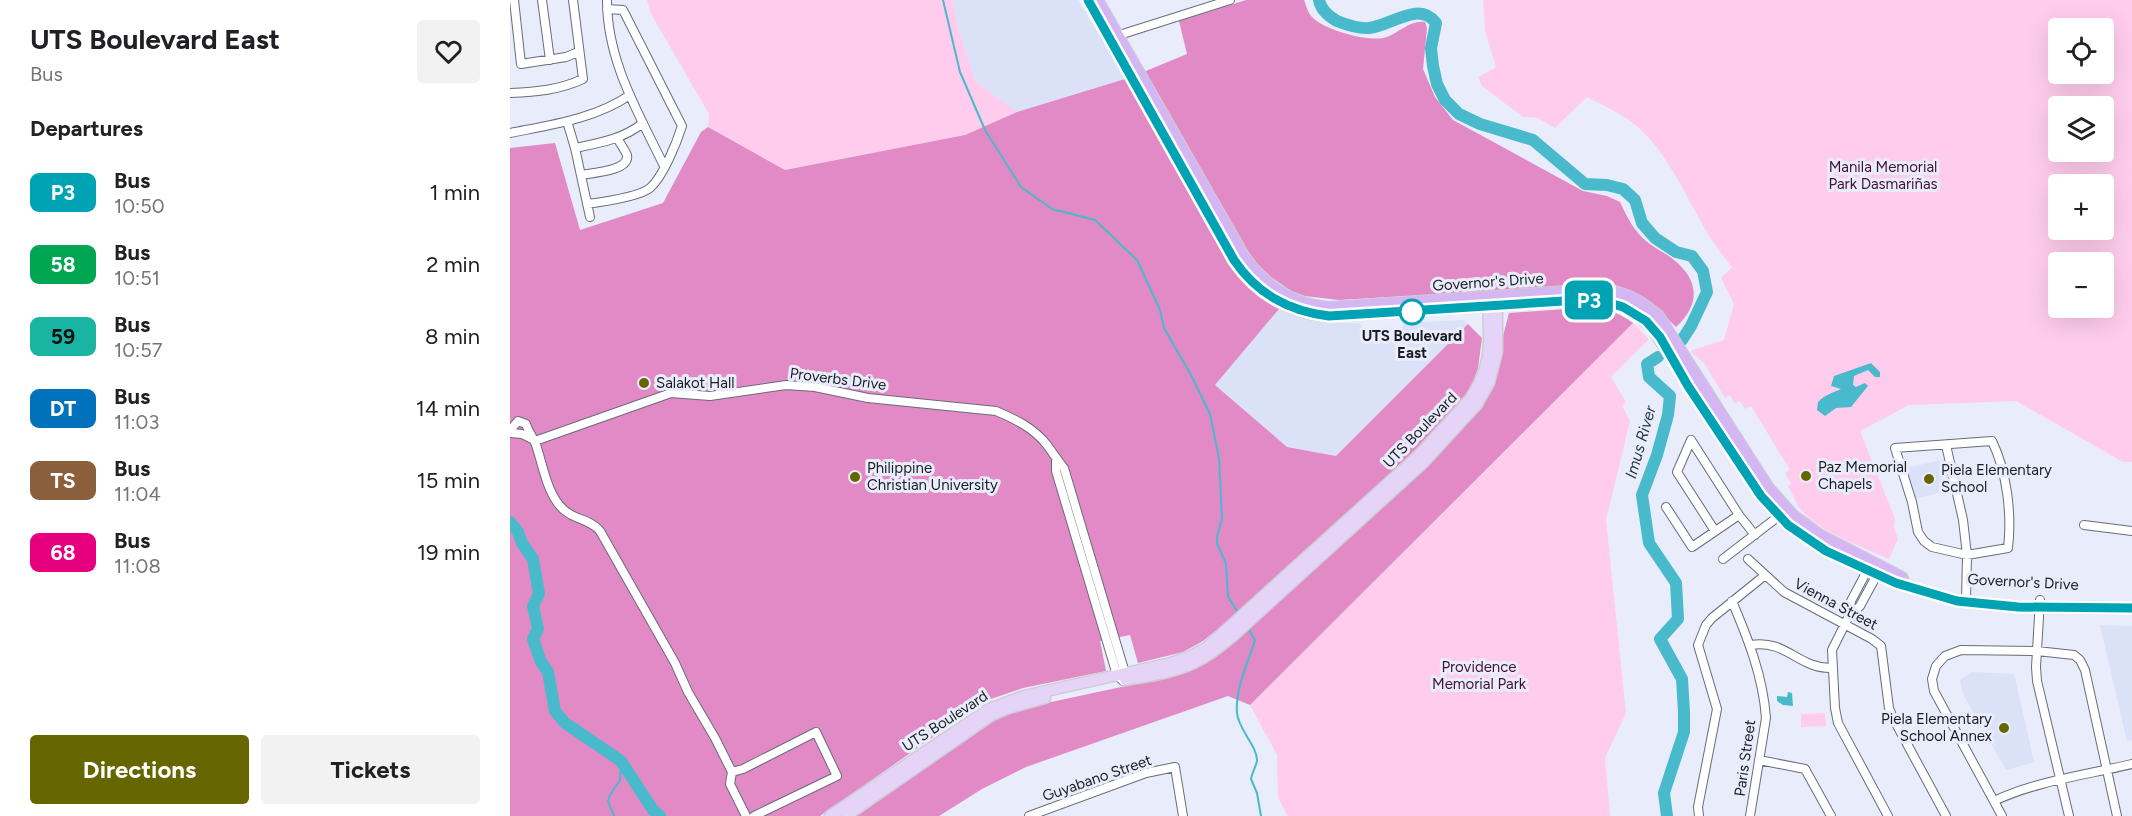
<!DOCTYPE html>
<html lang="en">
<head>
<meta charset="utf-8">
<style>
  :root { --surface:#fff; --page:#f2f2f2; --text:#202124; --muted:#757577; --accent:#660 }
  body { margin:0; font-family:Figtree,sans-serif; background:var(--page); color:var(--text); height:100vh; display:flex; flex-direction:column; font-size:22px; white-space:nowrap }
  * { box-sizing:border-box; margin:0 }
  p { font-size:20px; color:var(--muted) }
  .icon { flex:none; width:33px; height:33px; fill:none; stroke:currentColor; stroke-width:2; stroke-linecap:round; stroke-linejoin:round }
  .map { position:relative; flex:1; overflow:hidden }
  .details { display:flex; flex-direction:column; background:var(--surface); width:510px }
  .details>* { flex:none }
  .badge { padding:0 12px; border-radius:9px; font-size:21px; line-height:39px }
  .controls { position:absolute; left:1538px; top:18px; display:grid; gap:12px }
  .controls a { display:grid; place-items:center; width:66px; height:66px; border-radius:6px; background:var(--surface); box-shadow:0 6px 24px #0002; font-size:30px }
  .map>.badge { position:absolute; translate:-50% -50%; box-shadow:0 0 0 3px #fff }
  h2 { padding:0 30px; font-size:22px; line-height:54px }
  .round { display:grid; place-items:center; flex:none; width:63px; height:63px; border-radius:6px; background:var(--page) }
  .head { display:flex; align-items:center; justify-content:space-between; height:102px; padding:0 30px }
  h1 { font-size:28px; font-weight:700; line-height:45px }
  .cta { display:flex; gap:12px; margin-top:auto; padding:12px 30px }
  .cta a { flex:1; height:69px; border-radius:6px; background:var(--accent); color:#fff; font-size:24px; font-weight:700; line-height:69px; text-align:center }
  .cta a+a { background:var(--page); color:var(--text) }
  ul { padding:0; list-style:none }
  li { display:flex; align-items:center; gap:18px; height:72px; padding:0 30px }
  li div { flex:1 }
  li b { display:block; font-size:22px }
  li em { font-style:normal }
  li .badge { min-width:66px; font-weight:700; text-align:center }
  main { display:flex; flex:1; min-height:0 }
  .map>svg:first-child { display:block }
</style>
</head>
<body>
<main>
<section class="details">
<div class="head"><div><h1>UTS Boulevard East</h1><p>Bus</p></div><a class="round"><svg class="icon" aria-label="heart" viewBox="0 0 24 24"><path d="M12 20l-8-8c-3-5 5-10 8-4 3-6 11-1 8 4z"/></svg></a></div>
<h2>Departures</h2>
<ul>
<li><span class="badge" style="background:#00a3b4;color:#fff">P3</span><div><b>Bus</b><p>10:50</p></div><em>1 min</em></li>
<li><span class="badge" style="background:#00a651;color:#fff">58</span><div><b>Bus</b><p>10:51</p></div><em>2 min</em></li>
<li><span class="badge" style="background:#1ab4a2;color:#111">59</span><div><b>Bus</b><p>10:57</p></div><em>8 min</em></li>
<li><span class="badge" style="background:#0072bc;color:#fff">DT</span><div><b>Bus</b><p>11:03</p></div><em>14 min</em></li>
<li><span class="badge" style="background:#8b5e3c;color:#fff">TS</span><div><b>Bus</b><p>11:04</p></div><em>15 min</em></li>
<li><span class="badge" style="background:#e6007e;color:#fff">68</span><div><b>Bus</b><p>11:08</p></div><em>19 min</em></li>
</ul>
<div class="cta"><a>Directions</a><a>Tickets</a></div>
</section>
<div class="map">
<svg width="1622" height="816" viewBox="0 0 1622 816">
  <rect width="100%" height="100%" fill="#e8ecfb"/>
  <path fill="#dbe1f7" d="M442 0H568L615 79 507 112 465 81 447 24Z
    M769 309 804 321 818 323H849L854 329 892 327 895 323 953 320 958 324 826 456 777 447 705 385Z
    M1436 459 1442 490 1403 499 1396 468Z
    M1590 625 1622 626V740L1617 741Z
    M1462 672 1504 674 1524 762 1496 770 1453 694 1450 680Z"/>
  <path fill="#ffcced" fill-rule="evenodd" d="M137 0H442L447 24 465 81 507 112 455 135 275 170 198 127 199 114 141 14Z
    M973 0H1622V462H1613L1506 401 1399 405 1350 431 1385 519 1384 527 1388 539 1379 559C1353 547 1311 533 1292 511 1286 504 1283 494 1278 486L1281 484 1275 473 1280 470 1241 406 1235 409 1230 401 1225 404 1220 395 1215 398 1194 363 1180 351 1214 340 1224 304 1211 278 1222 267C1185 225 1170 166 1129 128 1115 115 1094 106 1077 97L1045 128 1028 118 1013 117 972 86 968 77 986 67 975 31ZM1548 28H1593V74H1548ZM1548 106H1593V152H1548ZM1548 184H1593V230H1548ZM1548 262H1593V308H1548Z
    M1123 323 1139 339 1101 377 1116 402 1112 406 1120 421 1096 520 1116 713 1095 758 1100 816H778L768 798 767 755 740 705Z
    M1315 713 1316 726 1291 727V714Z"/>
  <path fill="#e18ac5" d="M736 0H794C796 5 798 13 802 17 814 30 860 43 877 37 890 32 900 20 915 22L917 28 913 69 925 97 943 120 1073 191 1097 196 1110 202C1117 217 1124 231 1136 241 1145 249 1156 253 1164 260 1190 281 1190 305 1166 327 1146 307 1128 290 1100 284L829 300 795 296 781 291 761 277 744 261 631 73 677 54 669 21Z
    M615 79 719 262C733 283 748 296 769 309L705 385 777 447 826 456 958 324 972 338 968 368 962 386 945 409 903 452 742 601 693 641 673 652 628 663 620 635 590 641 596 671 513 688 475 701 310 816H0V148L45 143 70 230 153 203 191 132 198 127 275 170 455 135 507 112Z
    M1084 307C1100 309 1110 314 1123 323L740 705 718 696 516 767 472 789 429 816H343L484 719 501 712 518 707 667 675 689 667 705 658 917 467 972 408 988 373 992 356 993 336 999 313Z"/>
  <path fill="#49bacb" d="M1361 363 1370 372V377H1365L1358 370 1344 376 1343 385 1346 387 1355 383 1358 386 1341 407 1326 408 1315 416 1307 410 1308 402C1315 395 1322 393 1331 389L1321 386 1324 376Z
    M1278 692 1282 693 1283 706 1273 705 1267 701V696L1277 697Z"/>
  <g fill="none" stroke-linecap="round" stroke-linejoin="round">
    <path stroke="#49bacb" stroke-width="2" d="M433 0 450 72 475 130 511 187 542 209 585 220 627 260 650 310 654 328 681 375 700 414 709 458 712 518 707 537V543L716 564 718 597 729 614
      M737 627 745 640C738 663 725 689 727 713 728 729 748 747 747 761 746 766 742 773 741 779L747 793 751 816
      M104 816 98 801 100 795 110 780 111 761"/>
    <path stroke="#49bacb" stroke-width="12" d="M809 0C811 10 818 16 827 21 837 25 848 29 859 28 881 26 909 0 926 23L921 48 923 66 927 84 935 100 949 114 970 124 1023 140 1075 184 1097 185 1113 189 1125 200 1132 223 1145 238 1166 252 1182 256 1193 271 1197 292 1181 326 1172 340
      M1148 357 1137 364 1139 377 1160 396 1158 415 1147 455 1132 495 1139 543 1166 583 1168 619 1150 639 1172 679 1174 712V732L1154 793 1157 816
      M0 522 8 532 12 543 23 559 29 594 23 606 28 629 23 639 31 662 38 672 45 711 55 723 111 761 143 810 150 816"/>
    <g stroke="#696c7a" stroke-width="10">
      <path id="minor" d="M4 0 11 64 56 57 68 52
        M32 0 40 60
        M97 0C97 61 128 112 154 166
        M603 37 720 0
        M0 93C26 92 49 90 73 79L63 0
        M57 121 65 148 80 217
        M0 133C40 125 85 119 120 95
        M65 148C90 143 113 139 133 123
        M71 175C82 173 120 171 117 155 115 150 110 143 107 138
        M77 204C92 202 129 197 140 188 153 177 167 142 172 126L113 10 97 9
        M3 427 8 421 16 424C18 431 23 437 26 445 33 465 37 495 54 510 65 520 80 519 90 531L165 663 178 692 205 738 222 772 220 784 236 816
        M0 433 12 434 22 439
        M1181 440 1229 515 1245 535
        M1181 440 1167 472 1205 531
        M25 441 161 393 200 396 276 385 305 387 358 398 486 411C505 419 524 428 537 445 543 453 548 461 554 468L615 673 613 681 607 675 546 471V460
        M1482 441C1497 472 1502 514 1498 548L1457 555 1422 547 1414 541 1408 532 1402 502 1385 448Z
        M1436 445 1453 520 1457 555 1456 602
        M1156 507 1182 547 1229 515
        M1574 525 1622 531
        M1213 559 1269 516
        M1238 559 1274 592 1362 639 1371 646 1379 708 1383 718 1436 816
        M1369 571 1350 606 1339 616 1322 650 1325 708 1328 723 1378 816
        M1530 600 1526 667 1527 681 1559 816
        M1222 601C1238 639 1253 676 1256 718L1240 816
        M1339 616 1341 601 1359 567
        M1241 645C1276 639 1289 669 1322 668
        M1249 760 1295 769 1321 816
        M222 772 233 769 306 732 327 776 244 816
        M1484 801C1526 781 1576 775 1622 764
        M519 816 636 773 665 767 673 816
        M1189 816 1188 807 1207 709 1188 645 1196 625 1202 618 1254 576
        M1492 816 1424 691 1422 679 1426 666 1435 656 1451 650 1527 651 1564 655 1570 660 1575 670 1607 816"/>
    </g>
    <g stroke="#cdcdcf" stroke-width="13">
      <path id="major" d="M615 680C638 676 663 673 684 663 698 656 711 646 723 636L913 463 967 404 979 383 987 352V306L983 299
        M320 816 479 709 514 696 661 663 681 656 696 648 907 457 960 399C971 382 979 363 979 342 980 328 976 313 981 300
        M336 816 482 715 499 708 535 698"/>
    </g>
    <g stroke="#cdcdcf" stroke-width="14">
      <path id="highway" d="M578 0 724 260C747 294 778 312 819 316L1086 299 1105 303 1122 311 1142 327 1251 496 1278 525 1316 551 1386 583 1447 601 1508 607 1622 608
        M587 0 732 254C753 286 780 304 818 308L1087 290C1112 291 1129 300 1148 316L1258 488 1283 516 1309 535 1392 578"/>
    </g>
    <use href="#minor" stroke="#fff" stroke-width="8"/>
    <use href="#major" stroke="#e5d4f7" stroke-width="10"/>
    <use href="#highway" stroke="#d4b7f2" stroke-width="12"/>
  </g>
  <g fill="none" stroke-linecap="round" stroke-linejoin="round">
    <g stroke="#fff" stroke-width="14">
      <path id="line" d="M578 0 724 260C747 294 778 311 819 316L1086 299 1113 307 1136 321 1150 337 1178 386 1251 496 1278 525 1316 551 1386 583 1447 601 1508 607 1622 608"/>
    </g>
    <use href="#line" stroke="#00a3b4" stroke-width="9"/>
  </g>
  <circle fill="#fff" stroke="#00a3b4" stroke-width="3" cx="902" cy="312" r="12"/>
  <g fill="#660" stroke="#e8ecfb" stroke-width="2">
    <circle cx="134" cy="383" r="6"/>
    <circle cx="1296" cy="476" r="6"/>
    <circle cx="345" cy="477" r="6"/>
    <circle cx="1419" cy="479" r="6"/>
    <circle cx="1494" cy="728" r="6"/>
  </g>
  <g text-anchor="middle" stroke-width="6" stroke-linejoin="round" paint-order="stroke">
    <g font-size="15" fill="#461037" stroke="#e8ecfb">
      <text x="1373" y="172">Manila Memorial<tspan x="1373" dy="17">Park Dasmariñas</tspan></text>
      <text x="969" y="672">Providence<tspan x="969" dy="17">Memorial Park</tspan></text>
    </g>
    <g font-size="15" fill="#1c1d23" stroke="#e8ecfb">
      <text transform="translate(978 282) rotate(-4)" y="5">Governor's Drive</text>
      <text transform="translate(328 379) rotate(7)" y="5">Proverbs Drive</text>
      <text transform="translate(910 430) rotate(-46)" y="5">UTS Boulevard</text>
      <text transform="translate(1513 582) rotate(3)" y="5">Governor's Drive</text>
      <text transform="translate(1326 604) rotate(28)" y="5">Vienna Street</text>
      <text transform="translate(435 721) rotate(-33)" y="5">UTS Boulevard</text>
      <text transform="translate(1235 758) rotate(-82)" y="5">Paris Street</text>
      <text transform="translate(587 778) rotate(-19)" y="5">Guyabano Street</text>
    </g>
    <g font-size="15" font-weight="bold" fill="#1c1d23" stroke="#e8ecfb">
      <text x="902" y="341">UTS Boulevard<tspan x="902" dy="17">East</tspan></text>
    </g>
    <g font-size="15" fill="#1c1d23" stroke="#e8ecfb" text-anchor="start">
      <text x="146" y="388">Salakot Hall</text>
      <text x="1308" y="472">Paz Memorial<tspan x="1308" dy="17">Chapels</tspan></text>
      <text x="357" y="473">Philippine<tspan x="357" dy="17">Christian University</tspan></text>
      <text x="1431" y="475">Piela Elementary<tspan x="1431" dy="17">School</tspan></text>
      <text x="1482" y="724" text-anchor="end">Piela Elementary<tspan x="1482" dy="17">School Annex</tspan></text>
    </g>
    <g font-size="16" font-style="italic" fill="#1e373b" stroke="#e8ecfb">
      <text transform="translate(1130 442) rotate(-74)" y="6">Imus River</text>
    </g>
  </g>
</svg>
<div class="controls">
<a><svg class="icon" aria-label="locate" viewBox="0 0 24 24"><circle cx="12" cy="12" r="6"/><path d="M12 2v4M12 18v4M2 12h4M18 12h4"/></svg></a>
<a><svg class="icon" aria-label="layers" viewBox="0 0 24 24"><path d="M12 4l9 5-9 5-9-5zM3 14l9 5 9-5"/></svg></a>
<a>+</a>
<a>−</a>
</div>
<b class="badge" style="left:1079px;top:300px;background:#00a3b4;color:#fff">P3</b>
</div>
</main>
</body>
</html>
